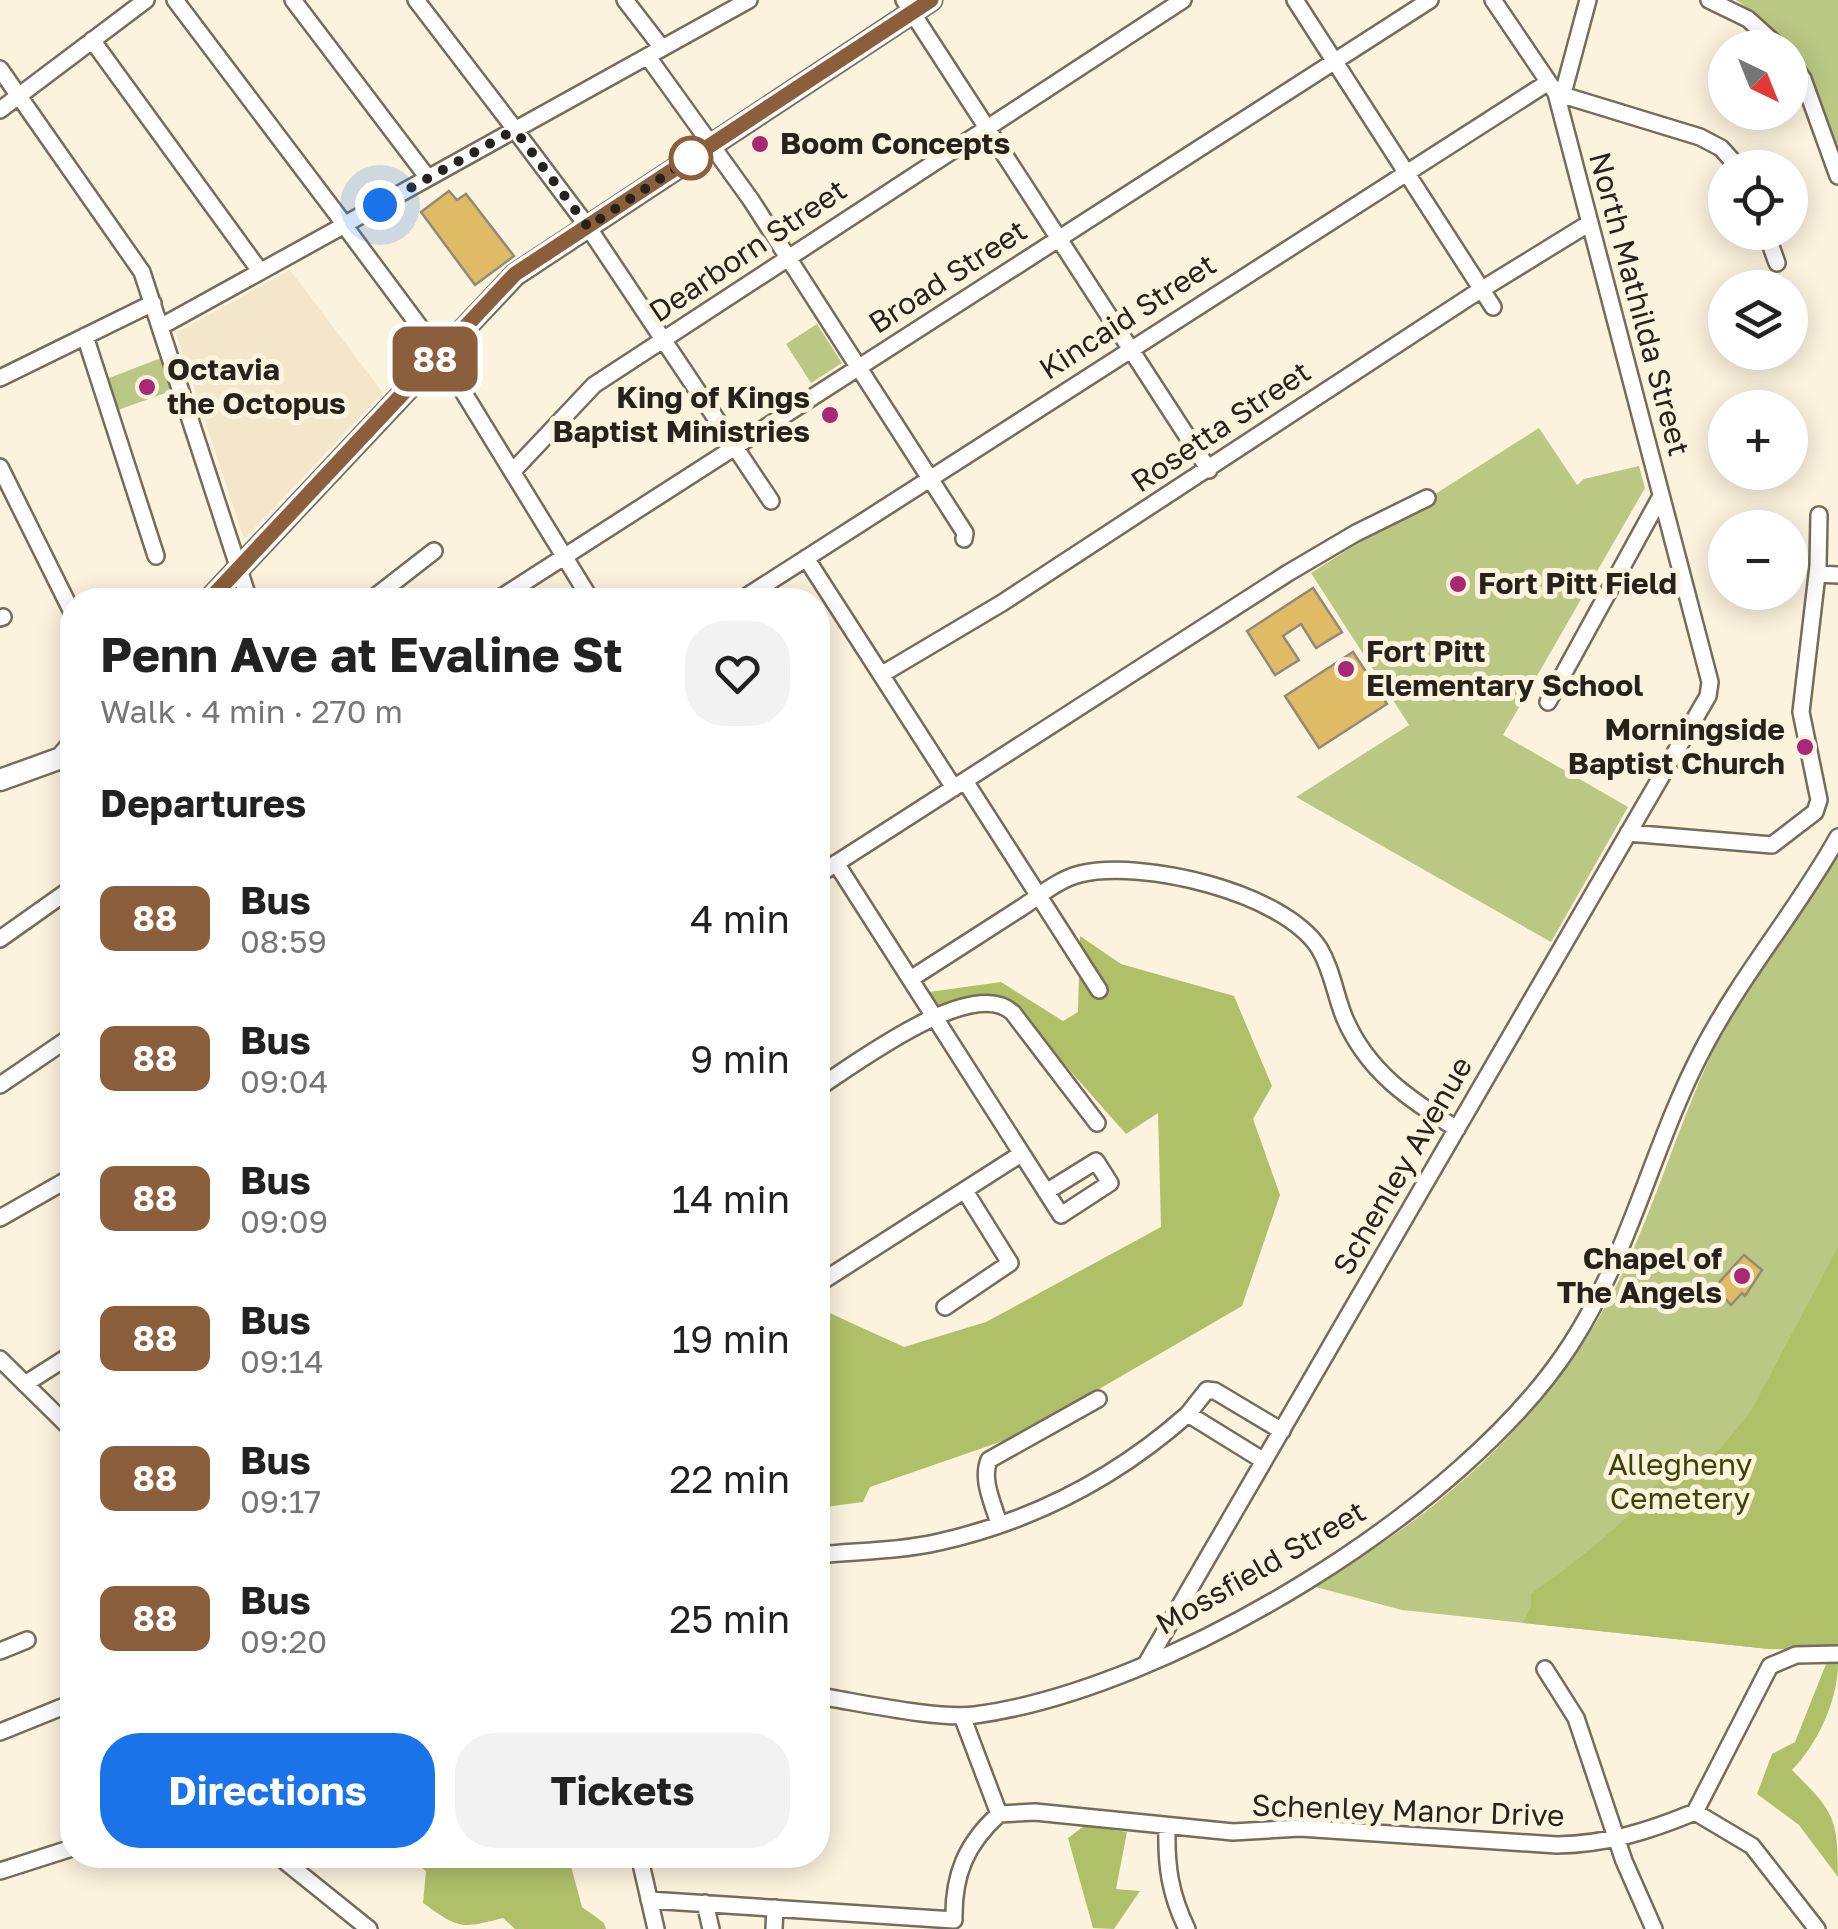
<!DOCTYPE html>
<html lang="en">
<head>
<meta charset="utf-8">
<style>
  :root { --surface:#fff; --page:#f2f2f2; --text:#222; --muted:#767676; --accent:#1a73e8 }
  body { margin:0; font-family:"Golos Text",sans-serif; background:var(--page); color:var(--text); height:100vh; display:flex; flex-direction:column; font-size:38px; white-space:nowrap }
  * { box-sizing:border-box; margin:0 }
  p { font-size:32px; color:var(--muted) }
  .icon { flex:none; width:55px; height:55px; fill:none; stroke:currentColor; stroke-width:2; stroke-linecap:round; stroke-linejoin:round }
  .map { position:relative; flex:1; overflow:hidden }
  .side { position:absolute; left:60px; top:588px; width:770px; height:1280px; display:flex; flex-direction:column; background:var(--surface); border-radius:40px; box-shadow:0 5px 25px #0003 }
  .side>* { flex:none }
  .badge { padding:0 20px; border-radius:15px; font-size:35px; line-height:65px }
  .needle { width:65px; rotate:137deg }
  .tools { position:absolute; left:1708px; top:30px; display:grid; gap:20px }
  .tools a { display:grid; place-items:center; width:100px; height:100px; border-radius:50%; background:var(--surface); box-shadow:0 5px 25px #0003; font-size:50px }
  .you { position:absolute; width:50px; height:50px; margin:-25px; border:8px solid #fff; border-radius:50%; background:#1a73e8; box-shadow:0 0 0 15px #1a73e833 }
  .map>.badge { position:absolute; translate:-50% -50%; box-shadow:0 0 0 5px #fff }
  h2 { padding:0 40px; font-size:38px; line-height:90px }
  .round { display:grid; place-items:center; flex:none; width:105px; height:105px; border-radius:40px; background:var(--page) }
  .head { display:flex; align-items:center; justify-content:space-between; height:170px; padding:0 40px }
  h1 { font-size:48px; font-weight:700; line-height:75px }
  .button { display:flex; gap:20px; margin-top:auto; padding:20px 40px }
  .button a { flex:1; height:115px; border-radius:40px; background:var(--accent); color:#fff; font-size:40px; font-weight:700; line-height:115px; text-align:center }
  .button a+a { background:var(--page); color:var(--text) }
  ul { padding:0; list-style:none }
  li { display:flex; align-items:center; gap:30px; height:140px; padding:0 40px }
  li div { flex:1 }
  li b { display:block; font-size:38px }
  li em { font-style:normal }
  li .badge { min-width:110px; font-weight:700; text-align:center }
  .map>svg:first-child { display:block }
</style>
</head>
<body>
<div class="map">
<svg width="1838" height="1929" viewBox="0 0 1838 1929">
  <rect width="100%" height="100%" fill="#fcf3de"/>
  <path fill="#f3e6cb" d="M290 270 383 393 244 539 176 333Z"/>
  <path fill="#bac883" d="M1736 0H1838V151C1815 82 1798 41 1736 0Z
    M817 324 842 363 811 383 786 344Z
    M161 358 171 391 115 411 104 380Z
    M1539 428 1577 485 1584 479 1639 466 1645 488 1503 735 1628 807 1551 942 1296 797 1409 725 1311 573Z
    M1838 857V1649H1769L1402 1610 1312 1586C1431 1521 1538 1426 1605 1307 1649 1228 1673 1137 1711 1055 1742 984 1795 921 1838 857Z"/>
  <path fill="#b0c069" d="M1080 936 1121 964 1234 996 1272 1086 1253 1119 1280 1195 1242 1306 1020 1435 870 1487 863 1502 818 1508V1313L823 1310 904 1347 986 1322 1161 1227 1158 1113 1126 1134 1005 997 938 1010 929 992 1001 982 1063 1021 1078 1012Z
    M1838 1247V1649H1769L1523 1623 1531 1606V1594C1585 1555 1636 1516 1675 1462L1705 1458 1720 1449 1751 1411Z
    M1826 1664H1838C1838 1700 1817 1745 1792 1770 1834 1812 1838 1817 1838 1877L1799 1825 1757 1794 1772 1754 1795 1742Z
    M1084 1826 1127 1832 1116 1889 1140 1891 1114 1929 1093 1928 1068 1838Z
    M405 1855H568L582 1907 604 1923 606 1929H515L503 1918C461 1929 459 1929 423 1903L426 1871Z"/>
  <path fill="#e0bb65" stroke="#928a77" stroke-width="2.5" d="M449 191 457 200 466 194 514 256 475 285 421 212Z
    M1313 588 1342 632 1316 648 1301 624 1283 636 1299 660 1275 675 1247 631Z
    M1353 652 1387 704 1319 748 1285 696Z
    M1744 1255 1762 1270 1745 1296 1742 1293 1731 1305 1715 1287Z"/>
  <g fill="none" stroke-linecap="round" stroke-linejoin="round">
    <g stroke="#756d5b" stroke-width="20">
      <path id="minor" d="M175 0 342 221
        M293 0 428 178
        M416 0 511 124
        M625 0 662 48
        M904 0 1209 470
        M1295 0 1493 307
        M1709 0 1748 19 1780 48
        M92 40 260 271
        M648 57 751 200 965 533 964 539
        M1790 60 1803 79 1838 176
        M0 69 142 272 249 600
        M1556 93 1700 137 1721 148 1739 168
        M1556 93 1565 86 1588 0
        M0 110 146 0
        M520 127 749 0
        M518 134 588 227 771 501
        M349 222 509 133
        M347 229 440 354 591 600
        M1766 232 1777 263
        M160 327 341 227
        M85 336 156 556
        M0 378 153 303
        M0 467 72 612
        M513 471 594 385 1183 0
        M806 558 954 788
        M1817 574 1838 575
        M371 600 434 551
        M497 600 1430 0
        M741 600 1547 83
        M0 618 3 617
        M884 673 1002 603 1471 296 1588 224
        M1548 702 1661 496
        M965 781 1099 990
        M1628 833 1772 845 1815 812 1819 800 1801 712 1818 566 1819 515
        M836 863 1061 1215 1110 1183 1096 1161 1046 1192
        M818 875 1288 573 1356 533 1427 498
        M0 939 72 888
        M912 978C948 955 985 931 1021 908 1039 896 1059 879 1080 874 1142 859 1283 892 1319 948 1333 971 1335 996 1345 1019 1368 1072 1410 1100 1457 1129
        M0 1085 72 1036
        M818 1088C855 1064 974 974 1013 1013L1097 1123
        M0 1218 72 1177
        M818 1284 1021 1154
        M945 1307 1010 1263 965 1191
        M0 1359 72 1430
        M25 1384 72 1354
        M1264 1461 1188 1414 1207 1390 1215 1391 1282 1431
        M999 1524C993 1503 981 1480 989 1460L1098 1399
        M818 1555C857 1551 900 1551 939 1542 1033 1521 1117 1477 1188 1414
        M0 1651 27 1640
        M1146 1664 1708 696 1710 682 1556 93 1493 0
        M1545 1669 1576 1718 1624 1861 1654 1929
        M818 1696C857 1702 939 1720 975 1715 1169 1689 1465 1509 1571 1344 1631 1251 1653 1143 1704 1047 1743 973 1798 909 1838 837
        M962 1716 999 1814
        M0 1732 72 1703
        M1695 1812 1752 1846 1817 1929
        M1167 1828C1166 1866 1170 1894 1187 1929
        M277 1855 369 1929
        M639 1855 656 1929
        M0 1871 72 1848
        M649 1900 954 1920C953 1875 966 1844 999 1814L1035 1812 1233 1832 1300 1828 1557 1845C1608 1844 1649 1831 1695 1812L1770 1666 1796 1655 1838 1654
        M705 1903 711 1929
        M774 1929 775 1908"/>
    </g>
    <g stroke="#756d5b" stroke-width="25">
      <path id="major" d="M209 600 515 275 931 0
        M0 780 61 758 72 745"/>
    </g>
    <use href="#minor" stroke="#fff" stroke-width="15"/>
    <use href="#major" stroke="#fff" stroke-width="20"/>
  </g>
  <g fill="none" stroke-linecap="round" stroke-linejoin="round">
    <g stroke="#fff" stroke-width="22">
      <path id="line" d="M209 600 515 274 931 0"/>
    </g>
    <use href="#line" stroke="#8b5e3c" stroke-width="15"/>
    <path stroke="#27231c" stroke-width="10" stroke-dasharray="0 18" d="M380 205 509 133 518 134 588 227 703 150 691 158"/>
  </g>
  <g fill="#a92876" stroke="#fcf3de" stroke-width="4">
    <circle cx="760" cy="144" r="10"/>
    <circle cx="147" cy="387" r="10"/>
    <circle cx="830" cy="415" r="10"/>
    <circle cx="1458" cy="584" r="10"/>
    <circle cx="1346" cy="669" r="10"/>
    <circle cx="1805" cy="747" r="10"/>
    <circle cx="1742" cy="1276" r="10"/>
  </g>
  <circle fill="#fff" stroke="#8b5e3c" stroke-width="5" cx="691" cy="158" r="20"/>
  <g text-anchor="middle" stroke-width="10" stroke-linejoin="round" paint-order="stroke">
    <g font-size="30" font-weight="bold" fill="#27231c" stroke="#fcf3de" text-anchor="start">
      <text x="780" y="154">Boom Concepts</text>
      <text x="167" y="380">Octavia<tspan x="167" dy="34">the Octopus</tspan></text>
      <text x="810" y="408" text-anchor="end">King of Kings<tspan x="810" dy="34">Baptist Ministries</tspan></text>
      <text x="1478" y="594">Fort Pitt Field</text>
      <text x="1366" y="662">Fort Pitt<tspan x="1366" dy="34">Elementary School</tspan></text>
      <text x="1785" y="740" text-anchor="end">Morningside<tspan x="1785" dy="34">Baptist Church</tspan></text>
      <text x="1722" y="1269" text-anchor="end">Chapel of<tspan x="1722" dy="34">The Angels</tspan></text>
    </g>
    <g font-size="30" fill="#27231c" stroke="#fcf3de">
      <text transform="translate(748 251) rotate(-34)" y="10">Dearborn Street</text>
      <text transform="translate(948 277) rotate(-33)" y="10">Broad Street</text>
      <text transform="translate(1639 304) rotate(75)" y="10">North Mathilda Street</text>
      <text transform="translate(1128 317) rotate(-33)" y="10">Kincaid Street</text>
      <text transform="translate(1221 427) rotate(-34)" y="10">Rosetta Street</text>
      <text transform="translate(1403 1166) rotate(-60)" y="10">Schenley Avenue</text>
      <text transform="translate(1261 1568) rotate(-30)" y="10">Mossfield Street</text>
      <text transform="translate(1408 1811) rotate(2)" y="10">Schenley Manor Drive</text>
    </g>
    <g font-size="30" fill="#3c4500" stroke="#fcf3de">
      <text x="1680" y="1475">Allegheny<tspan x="1680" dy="34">Cemetery</tspan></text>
    </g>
  </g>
</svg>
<div class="tools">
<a><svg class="needle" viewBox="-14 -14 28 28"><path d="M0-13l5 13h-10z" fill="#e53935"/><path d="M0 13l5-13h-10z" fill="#767676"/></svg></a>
<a><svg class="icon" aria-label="locate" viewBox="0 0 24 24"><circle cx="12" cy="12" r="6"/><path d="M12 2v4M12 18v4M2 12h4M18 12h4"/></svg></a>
<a><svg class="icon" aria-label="layers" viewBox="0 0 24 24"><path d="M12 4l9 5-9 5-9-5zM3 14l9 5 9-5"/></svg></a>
<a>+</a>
<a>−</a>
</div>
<div class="you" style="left:380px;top:205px"></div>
<b class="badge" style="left:435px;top:359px;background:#8b5e3c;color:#fff">88</b>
<section class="side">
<div class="head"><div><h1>Penn Ave at Evaline St</h1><p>Walk · 4 min · 270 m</p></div><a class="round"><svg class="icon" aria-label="heart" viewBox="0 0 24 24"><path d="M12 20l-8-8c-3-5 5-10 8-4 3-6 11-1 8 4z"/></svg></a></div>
<h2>Departures</h2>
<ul>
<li><span class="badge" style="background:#8b5e3c;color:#fff">88</span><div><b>Bus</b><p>08:59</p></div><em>4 min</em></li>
<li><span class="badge" style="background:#8b5e3c;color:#fff">88</span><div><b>Bus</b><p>09:04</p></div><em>9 min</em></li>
<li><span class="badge" style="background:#8b5e3c;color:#fff">88</span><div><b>Bus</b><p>09:09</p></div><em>14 min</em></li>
<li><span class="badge" style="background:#8b5e3c;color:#fff">88</span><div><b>Bus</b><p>09:14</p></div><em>19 min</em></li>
<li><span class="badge" style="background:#8b5e3c;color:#fff">88</span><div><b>Bus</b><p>09:17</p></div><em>22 min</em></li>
<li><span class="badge" style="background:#8b5e3c;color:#fff">88</span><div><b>Bus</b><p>09:20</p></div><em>25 min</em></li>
</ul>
<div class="button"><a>Directions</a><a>Tickets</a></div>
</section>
</div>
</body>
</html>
